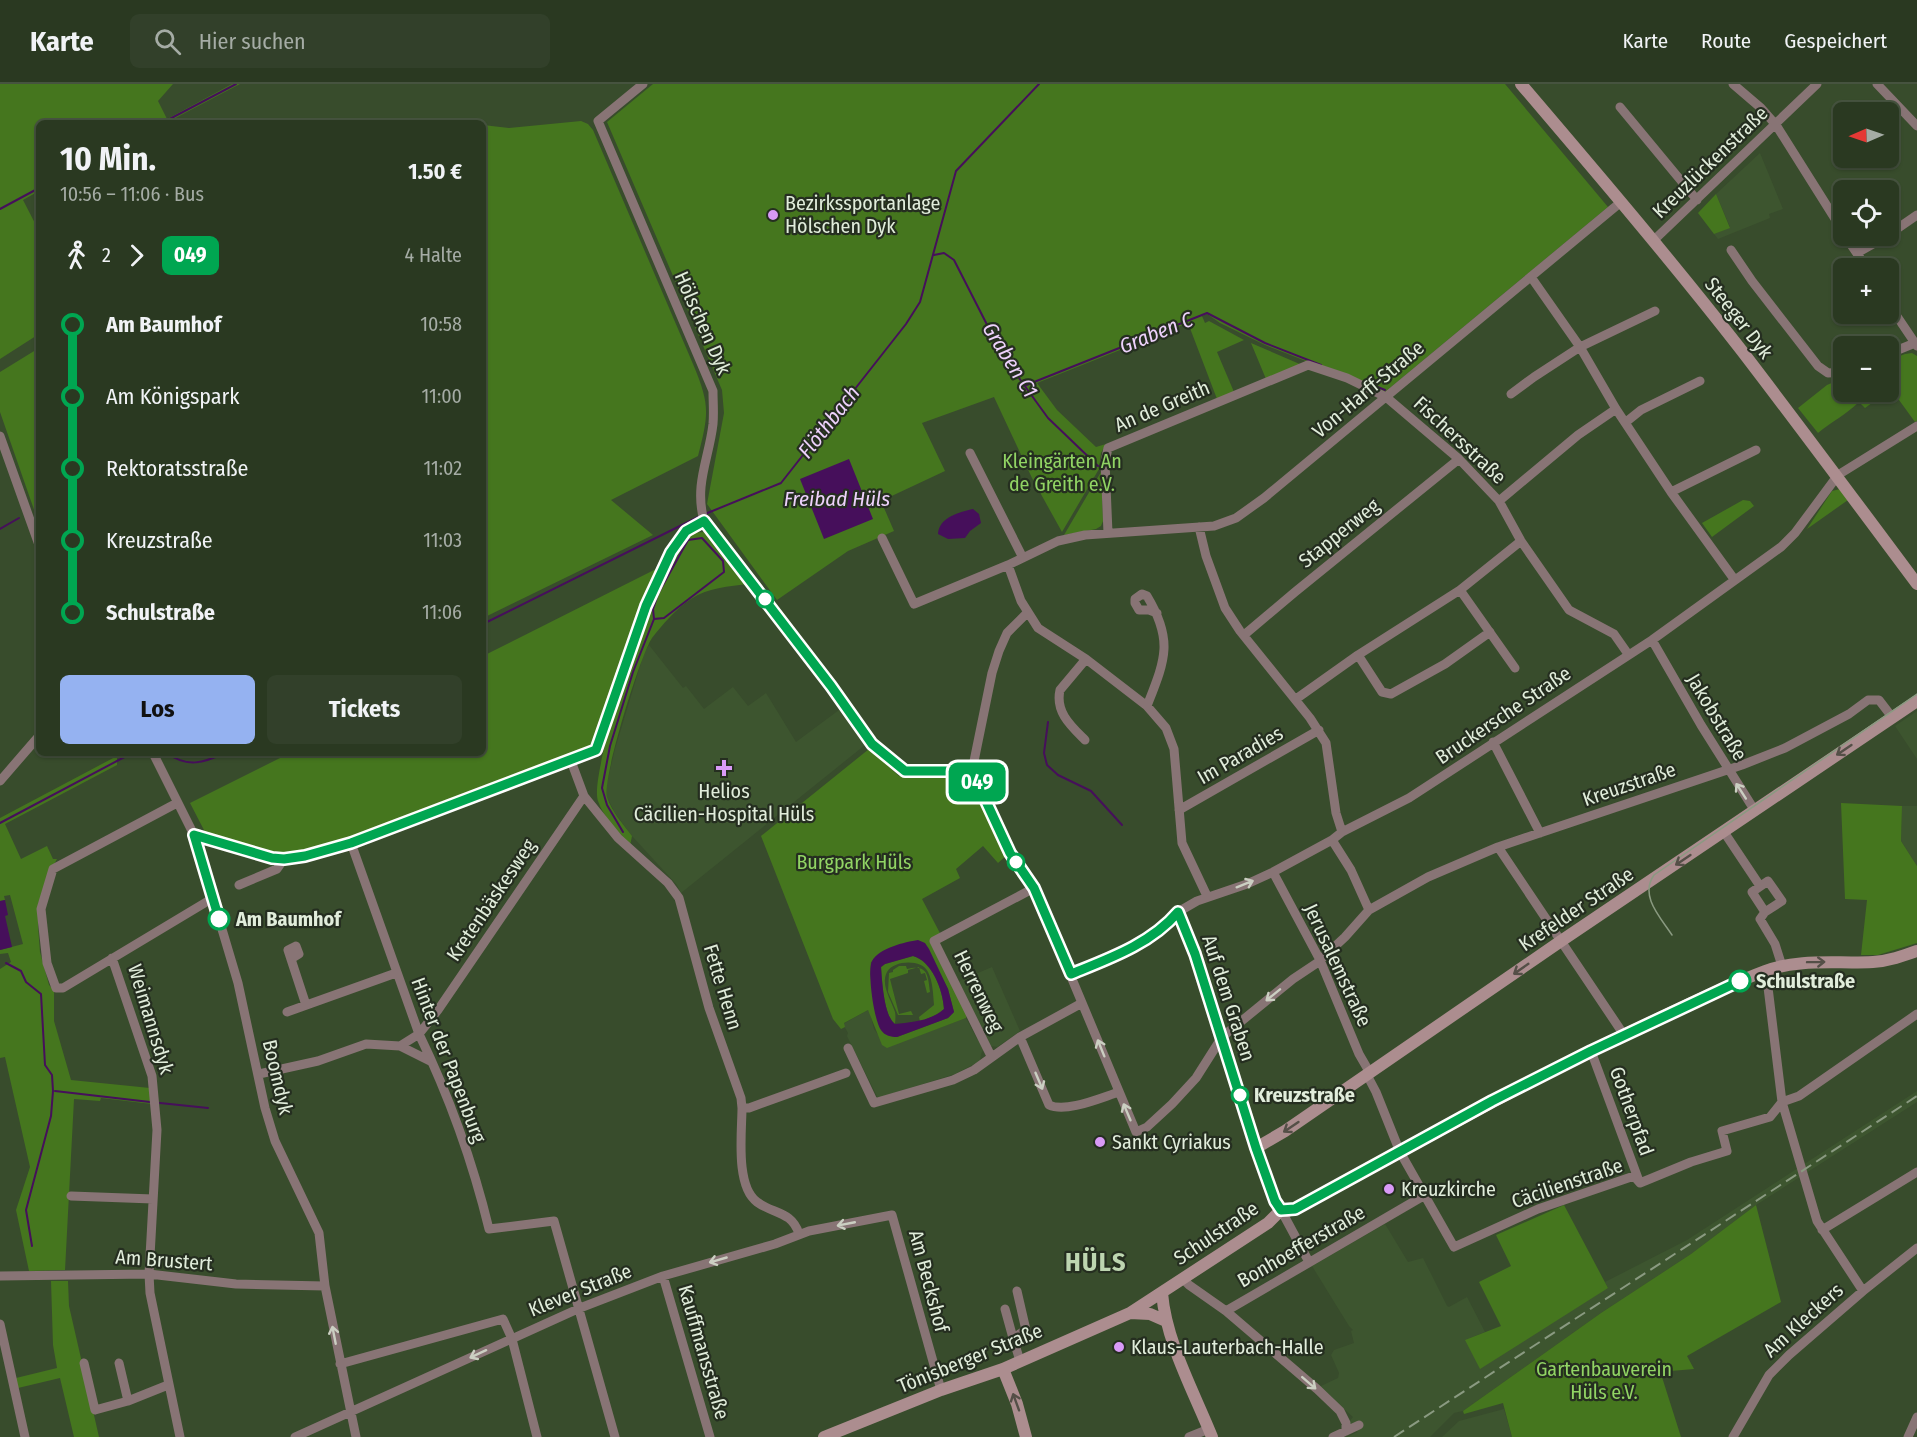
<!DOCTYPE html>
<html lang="de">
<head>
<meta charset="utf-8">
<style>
  :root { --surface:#2a3921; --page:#32402a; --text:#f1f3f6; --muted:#a5aca5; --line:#46533f; --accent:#95b2f1 }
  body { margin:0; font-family:"Fira Sans Condensed",sans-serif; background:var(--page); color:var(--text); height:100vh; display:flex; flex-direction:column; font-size:22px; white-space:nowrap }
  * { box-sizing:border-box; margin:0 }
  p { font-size:20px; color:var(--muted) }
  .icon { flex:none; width:33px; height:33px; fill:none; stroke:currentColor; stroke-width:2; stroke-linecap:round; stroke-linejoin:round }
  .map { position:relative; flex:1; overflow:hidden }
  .side { position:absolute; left:36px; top:36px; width:450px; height:636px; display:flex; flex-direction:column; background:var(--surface); border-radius:9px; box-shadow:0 2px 4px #0004,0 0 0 2px var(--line) }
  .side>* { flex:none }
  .badge { padding:0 12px; border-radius:9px; font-size:21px; line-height:39px }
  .needle { width:39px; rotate:268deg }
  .fabs { position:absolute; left:1833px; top:18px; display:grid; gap:12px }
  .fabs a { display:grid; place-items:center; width:66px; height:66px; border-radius:9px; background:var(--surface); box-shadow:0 2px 4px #0004,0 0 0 2px var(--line); font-size:30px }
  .map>.badge { position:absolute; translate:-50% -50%; box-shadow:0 0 0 3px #fff }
  .legs { display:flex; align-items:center; gap:9px; height:66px; padding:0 24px; font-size:20px }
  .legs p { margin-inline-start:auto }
  .summary { display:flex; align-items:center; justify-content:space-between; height:102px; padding:0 24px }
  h1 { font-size:33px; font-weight:700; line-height:45px }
  .cta { display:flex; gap:12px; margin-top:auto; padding:12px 24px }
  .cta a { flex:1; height:69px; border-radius:9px; background:var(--accent); color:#111; font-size:24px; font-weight:700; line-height:69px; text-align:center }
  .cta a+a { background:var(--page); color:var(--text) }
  ul { padding:0 24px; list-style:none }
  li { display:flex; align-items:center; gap:21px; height:72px; font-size:22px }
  li i { display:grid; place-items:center; width:9px; height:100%; margin:0 8px; background:currentColor }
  li i::after { content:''; width:15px; height:15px; margin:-8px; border:4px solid; border-radius:50%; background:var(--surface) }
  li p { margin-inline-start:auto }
  li:first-child i { background:linear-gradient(#0000 50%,currentColor 0) }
  li:last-child i { background:linear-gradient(currentColor 50%,#0000 0) }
  header { display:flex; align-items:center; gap:36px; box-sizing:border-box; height:84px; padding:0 30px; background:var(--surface); border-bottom:2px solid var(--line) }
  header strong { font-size:28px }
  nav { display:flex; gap:33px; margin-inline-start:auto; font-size:21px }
  .search { width:420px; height:54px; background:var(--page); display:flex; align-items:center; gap:15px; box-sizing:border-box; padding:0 21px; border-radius:9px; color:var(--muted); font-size:22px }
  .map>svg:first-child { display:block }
</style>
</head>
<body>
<header>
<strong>Karte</strong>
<div class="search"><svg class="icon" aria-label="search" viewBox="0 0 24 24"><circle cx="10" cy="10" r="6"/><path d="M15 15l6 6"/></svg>Hier suchen</div>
<nav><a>Karte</a><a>Route</a><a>Gespeichert</a></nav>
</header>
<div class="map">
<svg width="1917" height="1353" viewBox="0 0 1917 1353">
  <rect width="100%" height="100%" fill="#384c2c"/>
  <path fill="#3d552f" d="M1760 69 1783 125 1769 130 1770 134 1718 155 1714 150 1730 143 1716 110Z
    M649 561 683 604 686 602 704 625 733 603 748 622 766 609 796 658 839 626 865 661 681 809 677 801 632 752 615 729 607 713 606 703 615 665 644 569Z
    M1917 627V675L1895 642Z
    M1902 722H1917V782L1901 757Z
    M992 883 1020 947 997 963 991 962 957 898Z
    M868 926 870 929 874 945 887 963 966 934 977 955 980 956 984 964 981 970 980 977 955 990 878 1014 847 952 848 949 843 940Z
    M1917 1007V1018L1756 1121 1691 1170 1601 1229 1463 1327 1454 1329 1430 1353H1347L1358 1348 1348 1339 1353 1333 1319 1303 1338 1294 1339 1289 1331 1271 1334 1266 1354 1259 1351 1247 1353 1246 1349 1242 1312 1182 1385 1140 1408 1178 1423 1174 1447 1222 1449 1223 1467 1213 1485 1248 1465 1256 1608 1204 1605 1198 1687 1156Z
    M1504 1325 1512 1353H1442L1459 1337Z"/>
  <path fill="#45761e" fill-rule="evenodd" d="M0 0H173L158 17 167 35 232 0H240L166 39H39V107L23 116 39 147V250L0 275Z
    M653 0H1505L1608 123 1385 308 1265 261 1220 239 1207 230 1202 232 1205 239 1209 237 1244 256 1217 268 1234 308 1217 315 1188 239 1037 299 1057 326 1096 363 1106 360 1101 369 1099 385 1062 448 1032 394 994 313 922 339 945 387 881 417 894 447 848 467 777 516 707 420 724 329 722 306 607 38Z
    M581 37 588 40 593 46 693 280C710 321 709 329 698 372L611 416 653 451 483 534V41L509 44Z
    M1716 110 1730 144 1714 150 1698 129Z
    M1251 259 1302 281 1266 295Z
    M39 264V440L0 328V288Z
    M1905 270 1912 269 1917 272V337L1915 338 1891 305 1889 306V276Z
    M1843 294 1844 308H1887L1865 324 1859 318C1847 330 1831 338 1818 349L1798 324 1827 301Z
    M1101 388 1103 437 1101 442 1096 445 1064 451Z
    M1840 405 1848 416 1807 445 1832 407Z
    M1743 416 1750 417 1754 422 1712 453 1702 439Z
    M705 448 713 455 749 500C729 502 707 504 691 515 677 524 662 541 652 554 640 572 602 695 607 713 612 728 623 740 632 752L630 762C619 748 603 733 598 717 589 691 641 544 654 513 664 491 674 468 689 449Z
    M658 484 646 510 596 653 589 662 353 753 294 770 253 765 205 748 190 719 290 669H483V572Z
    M869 665 899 692 928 693 951 691 961 692 968 697 1007 771 998 779 983 762 956 785 960 794 922 815 941 851 930 857 967 931 966 934 887 964 882 961 868 926 844 939 845 943 841 945 833 935 761 752ZM924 859 948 905 954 928 948 934 897 953 881 946 870 890 871 878Z
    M117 672V681L5 740 21 775 47 762 53 775H57L51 786 38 820V842L40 868 49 901 54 906V937L71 996 150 1004 152 1020 101 1014 100 1017 74 1015 65 1186 29 1187 16 1126 30 1083 5 973 0 974V885L11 878 8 869 0 870V866L23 860 10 811 4 812 5 816 0 817V734Z
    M1841 719 1902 722 1901 757 1917 782V859L1878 871H1861L1867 816 1845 815Z
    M913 872C932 877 943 906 944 925L940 929 920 938 919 933 934 921C933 910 933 898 928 888 922 875 894 876 887 888 880 901 892 917 895 928 896 933 895 938 895 940 884 932 882 897 881 883L885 880Z
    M899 882H906L907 885C927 880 928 890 930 908L927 909 924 897 927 896 925 889 921 890 919 883 908 886V889L890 895 899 930 911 927 913 931H898L888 908 889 889 893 888V886Z
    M1564 1121 1608 1204 1480 1285 1465 1256 1501 1242 1479 1198 1511 1182 1496 1151Z
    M1756 1121 1781 1218 1687 1272 1694 1285 1671 1287 1661 1290 1681 1353H1512L1503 1319 1464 1330 1463 1327 1601 1229 1691 1170Z
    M51 1197H68L69 1222 99 1353H74L60 1294 18 1304 16 1294 57 1284 53 1261Z"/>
  <path fill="#460f5b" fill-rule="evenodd" d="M849 375 873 435 824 455 800 395Z
    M973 425 979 430 981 439 970 447 965 454 948 455 938 450C939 433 960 428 973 425Z
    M5 816 8 831 5 832 12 863 0 866V817Z
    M918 856 925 859 929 865 948 905 954 928 948 934 897 953C891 953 885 952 881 946 874 937 867 887 872 877 879 864 905 858 918 856ZM913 872C932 877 943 906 944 925 931 937 912 938 895 940 884 932 882 897 881 883L885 880Z"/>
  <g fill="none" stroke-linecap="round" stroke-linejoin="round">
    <path stroke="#460f5b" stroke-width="2" d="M162 39 236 0
      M0 125 39 104
      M934 171 944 169 954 176 1003 272 1048 334 1098 382
      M1365 298 1385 306
      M1024 302 1207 229 1265 259 1321 281
      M35 420 39 417
      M705 430 781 399 906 240 920 218 956 87 1039 0
      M0 445 19 434
      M483 540 700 432
      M1048 638 1044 669 1047 681 1058 691 1091 707 1122 741
      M167 669C187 684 204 679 224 669
      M0 739 132 669
      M623 748 607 721 602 704 610 662 633 588 654 535 653 525 658 510 688 456 702 454 723 477 724 488 664 534 654 535
      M6 879 21 887 26 898 41 910 45 981 52 991 53 1007 51 1032 26 1126 32 1162
      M55 1007 150 1018
      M160 1019 208 1024"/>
    <path stroke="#887475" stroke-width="9" d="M643 0 598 37 713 307C713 318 714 329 713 340 709 375 694 400 704 437L831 602 872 660 905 687H972
      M1733 0 1761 24 1776 41 1844 149
      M1877 0 1917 42
      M1620 23 1697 116
      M1888 151 1917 131
      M1845 152 1867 184
      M1653 157 1817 0
      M1731 166 1752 197 1818 282 1828 289 1844 288
      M1857 169 1887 152
      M1531 193 1580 263 1616 325 1671 408 1734 495
      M1888 219 1917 262
      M1888 270 1915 259
      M1511 310 1534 293 1580 263 1655 227
      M1626 338 1641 326 1700 297
      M0 352 39 461
      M970 369 1023 474
      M1671 408 1756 366
      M1499 417 1578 351 1616 325
      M1199 443 1206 472 1225 524 1240 547 1310 634 1326 659 1336 729 1342 748
      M1108 449 1105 378 1108 364 1308 281 1347 294 1386 313 1459 375 1499 417 1521 457 1569 526 1614 550 1628 570
      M882 454 914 520 1008 481 1058 457 1085 451 1214 442 1236 434 1264 414 1621 118
      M1008 481 1021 517 1038 544 1086 575 1147 622 1166 644 1174 665 1182 759 1207 812
      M1460 506 1515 584
      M1027 529 1007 549 999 567 992 589 972 687 1010 769 1034 804 1136 1048 1147 1043 1172 1020 1196 994 1222 953 1293 895 1317 879 1345 853 1369 826 1428 793 1498 763 1742 681 1785 664 1849 630 1868 616H1879L1892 633
      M1244 551 1295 508 1459 375
      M1652 556 1701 641 1755 727
      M1358 571 1382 608 1391 610 1445 580 1490 548
      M1296 615 1358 571 1460 506 1521 457
      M1147 622C1165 576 1174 557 1147 512L1142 510 1135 515V519L1139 526H1149L1157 529
      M1085 656C1071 642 1055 628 1060 606L1086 575
      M1493 658 1540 749
      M153 669 194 751 238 899 265 1024 275 1057 319 1149 325 1202 356 1353
      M571 677 584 712 618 754 668 799 679 814 709 924 741 1014 742 1024C742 1047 735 1102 757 1118 773 1130 792 1127 799 1150
      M0 697 39 652
      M177 719 53 785 41 825 47 879 56 904H63L213 814
      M1179 726 1319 646
      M1724 748 1760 802
      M194 751 272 774 284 775 305 772 351 759 595 666 646 522 671 468 685 447 704 437
      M1332 756 1351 786 1369 826
      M351 759 419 950C449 1012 473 1079 489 1145L554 1137 615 1353
      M1498 763 1624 951
      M1273 788 1320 876 1359 970 1370 989
      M239 801 277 785 284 775
      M1178 828 1195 870 1256 1064
      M1765 828 1752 808 1768 797 1782 817 1765 828 1760 835 1775 860 1782 882
      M112 874 152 992 157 1046 149 1190 150 1209 180 1353
      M291 875 299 870 296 862 288 866 306 921
      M1766 887 1782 1018 1817 1137 1863 1207
      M1071 890 1110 874 1138 860 1171 836 1178 828 1197 817 1247 800 1273 788 1332 756 1342 748 1409 714 1652 556 1781 463 1795 449 1838 391 1917 342
      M287 928 396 889
      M1020 953 1049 1021C1066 1029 1100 1014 1119 1008
      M400 962 419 950 438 926 584 712
      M848 964 874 1019 953 996 974 986 1020 953 1082 919
      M1591 967 1639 1097
      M991 972 934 857 1034 804
      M259 990 318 977 366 960 400 962 432 978
      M1367 991 1376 1008 1400 1068 1454 1163 1538 1125 1634 1092 1640 1099 1691 1078 1727 1067 1722 1047 1770 1033 1782 1018 1799 1012 1917 930
      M742 1024H749L846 989
      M71 1112 153 1115
      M1281 1126 1309 1178
      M1822 1146 1917 1088
      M0 1192 149 1190 236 1200 325 1202
      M663 1192 710 1353
      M1183 1195 1189 1201 1226 1227 1317 1305 1340 1327 1346 1339V1347
      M1017 1207 1026 1246 1013 1254 1020 1277
      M1005 1225 1013 1254
      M1226 1227 1425 1111
      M0 1240 25 1353
      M84 1279 95 1326 128 1317 168 1301
      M119 1279 128 1317
      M340 1280 503 1235 512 1255 537 1353
      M295 1353 580 1224 663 1192 775 1160 809 1147 892 1131 941 1306
      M1189 1353 1209 1345
      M1333 1353 1359 1341
      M1733 1353 1769 1291 1789 1271 1863 1207 1917 1164
      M1908 1353 1917 1333"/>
    <path stroke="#ac8d8f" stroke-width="12" d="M1521 0C1596 88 1671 176 1742 267 1801 344 1859 422 1917 500
      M1281 1126 1275 1117 1256 1064 1285 1047 1561 857 1917 617
      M1281 1126 1287 1127 1295 1125C1404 1066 1512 1005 1624 951 1671 929 1717 905 1765 887 1800 874 1837 880 1873 878 1889 877 1903 872 1917 867
      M1162 1209C1166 1258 1194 1308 1212 1353
      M1130 1229 1150 1230 1166 1237
      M1003 1285 1017 1320 1026 1353
      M824 1353 941 1306 1003 1285 1130 1229 1268 1139 1281 1126"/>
    <path stroke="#8a9a81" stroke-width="1.5" d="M1672 851C1661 834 1639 812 1654 791L1917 610"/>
    <path stroke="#8a9a81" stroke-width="2" stroke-dasharray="12 6" stroke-linecap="butt" d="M1394 1353 1917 1012"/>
  </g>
  <defs><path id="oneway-shaft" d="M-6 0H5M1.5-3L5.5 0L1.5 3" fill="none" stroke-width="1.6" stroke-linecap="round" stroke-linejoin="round" transform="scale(1.5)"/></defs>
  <g stroke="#544f47">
    <use href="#oneway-shaft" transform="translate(1844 666) rotate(146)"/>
    <use href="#oneway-shaft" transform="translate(1683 776) rotate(146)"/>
    <use href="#oneway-shaft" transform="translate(1816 878) rotate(-1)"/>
    <use href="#oneway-shaft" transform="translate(1521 885) rotate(145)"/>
    <use href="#oneway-shaft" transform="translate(1291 1043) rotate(146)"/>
    <use href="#oneway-shaft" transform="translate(1016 1318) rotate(-110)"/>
  </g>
  <g stroke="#cbcfc2">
    <use href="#oneway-shaft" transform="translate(1741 707) rotate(-123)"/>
    <use href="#oneway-shaft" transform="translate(1245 800) rotate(-22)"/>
    <use href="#oneway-shaft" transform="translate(1273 911) rotate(141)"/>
    <use href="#oneway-shaft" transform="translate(1101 964) rotate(-112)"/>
    <use href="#oneway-shaft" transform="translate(1039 997) rotate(67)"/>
    <use href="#oneway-shaft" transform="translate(1127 1028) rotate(-113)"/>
    <use href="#oneway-shaft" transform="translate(846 1140) rotate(169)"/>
    <use href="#oneway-shaft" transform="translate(718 1176) rotate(164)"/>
    <use href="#oneway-shaft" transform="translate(334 1251) rotate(-101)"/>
    <use href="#oneway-shaft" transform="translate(478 1270) rotate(155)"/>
    <use href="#oneway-shaft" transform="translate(1309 1299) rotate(41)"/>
  </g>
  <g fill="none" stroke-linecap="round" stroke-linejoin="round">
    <g stroke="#fff" stroke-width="14">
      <path id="line-1" d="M219 835 194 751 272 774 284 775 305 772 351 759 596 666 646 522 671 468 686 447 704 437 831 602 872 660 905 687H972L1010 769 1034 804 1071 890C1108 875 1151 860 1178 828L1195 870 1256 1064 1275 1117 1281 1126 1295 1125 1492 1017 1591 967 1740 897"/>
    </g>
    <use href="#line-1" stroke="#00a651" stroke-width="9"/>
  </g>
  <g fill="#d99af7" stroke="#252e20" stroke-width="2">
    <circle cx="773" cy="131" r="6"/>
    <path d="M721 675h6v6h6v6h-6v6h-6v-6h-6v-6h6z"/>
    <circle cx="1100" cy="1058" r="6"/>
    <circle cx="1389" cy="1105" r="6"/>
    <circle cx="1119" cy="1263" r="6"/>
  </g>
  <g fill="#fff" stroke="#00a651" stroke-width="3">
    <circle cx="765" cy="515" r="8"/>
    <circle cx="1016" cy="778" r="8"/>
    <circle cx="219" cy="835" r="10"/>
    <circle cx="1740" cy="897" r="10"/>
    <circle cx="1240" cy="1011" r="8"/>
  </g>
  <g text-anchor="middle" stroke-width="4.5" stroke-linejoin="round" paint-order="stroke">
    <g font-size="20" fill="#e1eddb" stroke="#252e20">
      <text transform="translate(1710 78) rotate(-44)" y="7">Kreuzlückenstraße</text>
      <text transform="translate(1739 234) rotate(52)" y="7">Steeger Dyk</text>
      <text transform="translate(703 239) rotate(66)" y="7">Hölschen Dyk</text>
      <text transform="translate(1368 305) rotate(-40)" y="7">Von-Harff-Straße</text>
      <text transform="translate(1162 322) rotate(-23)" y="7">An de Greith</text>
      <text transform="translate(1460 356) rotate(43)" y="7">Fischersstraße</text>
      <text transform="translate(1339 449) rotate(-39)" y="7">Stapperweg</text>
      <text transform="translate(1503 631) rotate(-34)" y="7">Bruckersche Straße</text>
      <text transform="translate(1717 633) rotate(59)" y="7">Jakobstraße</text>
      <text transform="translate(1240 671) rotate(-30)" y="7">Im Paradies</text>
      <text transform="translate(1629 700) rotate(-19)" y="7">Kreuzstraße</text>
      <text transform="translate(491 816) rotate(-56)" y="7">Kretenbäskesweg</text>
      <text transform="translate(1576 825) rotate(-34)" y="7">Krefelder Straße</text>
      <text transform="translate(1338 881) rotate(65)" y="7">Jerusalemstraße</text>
      <text transform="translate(723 903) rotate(73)" y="7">Fette Henn</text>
      <text transform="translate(979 907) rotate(64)" y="7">Herrenweg</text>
      <text transform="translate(1229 914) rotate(72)" y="7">Auf dem Graben</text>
      <text transform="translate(151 935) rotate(73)" y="7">Weimannsdyk</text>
      <text transform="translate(449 976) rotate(69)" y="7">Hinter der Papenburg</text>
      <text transform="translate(278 993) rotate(77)" y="7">Boomdyk</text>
      <text transform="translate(1632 1027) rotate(70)" y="7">Gotherpfad</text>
      <text transform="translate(1567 1099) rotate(-19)" y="7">Cäcilienstraße</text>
      <text transform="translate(1216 1149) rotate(-34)" y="7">Schulstraße</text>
      <text transform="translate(1301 1162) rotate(-30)" y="7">Bonhoefferstraße</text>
      <text transform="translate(164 1176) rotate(4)" y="7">Am Brustert</text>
      <text transform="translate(929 1197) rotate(75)" y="7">Am Beckshof</text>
      <text transform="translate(580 1206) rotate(-22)" y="7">Klever Straße</text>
      <text transform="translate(1803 1236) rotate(-42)" y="7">Am Kleckers</text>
      <text transform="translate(704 1268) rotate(74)" y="7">Kauffmansstraße</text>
      <text transform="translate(970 1274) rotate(-22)" y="7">Tönisberger Straße</text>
    </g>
    <g font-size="20" fill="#e1eddb" stroke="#252e20" text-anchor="start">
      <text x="785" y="126">Bezirkssportanlage<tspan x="785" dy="23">Hölschen Dyk</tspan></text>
      <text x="724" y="714" text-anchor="middle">Helios<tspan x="724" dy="23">Cäcilien-Hospital Hüls</tspan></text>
      <text x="1112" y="1065">Sankt Cyriakus</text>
      <text x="1401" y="1112">Kreuzkirche</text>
      <text x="1131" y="1270">Klaus-Lauterbach-Halle</text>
    </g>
    <g font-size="20" fill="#91d464" stroke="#252e20">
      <text x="1062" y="384">Kleingärten An<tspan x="1062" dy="23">de Greith e.V.</tspan></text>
      <text x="854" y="785">Burgpark Hüls</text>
      <text x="1604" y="1292">Gartenbauverein<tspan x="1604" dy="23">Hüls e.V.</tspan></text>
    </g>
    <g font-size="20" font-weight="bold" fill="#e1eddb" stroke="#252e20" text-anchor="start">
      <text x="236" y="842">Am Baumhof</text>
      <text x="1756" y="904">Schulstraße</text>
      <text x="1254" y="1018">Kreuzstraße</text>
    </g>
    <g font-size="21" font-style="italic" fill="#eed2fc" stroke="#252e20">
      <text transform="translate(1156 249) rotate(-22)" y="7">Graben C</text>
      <text transform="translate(1010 276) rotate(58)" y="7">Graben C1</text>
      <text transform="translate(829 338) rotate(-52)" y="7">Flöthbach</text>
      <text x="837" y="422">Freibad Hüls</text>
    </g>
    <g font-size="26" font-weight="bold" letter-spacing="1.5" fill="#bdd5b0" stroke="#252e20">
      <text x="1096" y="1187">HÜLS</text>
    </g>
  </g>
</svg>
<div class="fabs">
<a><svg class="needle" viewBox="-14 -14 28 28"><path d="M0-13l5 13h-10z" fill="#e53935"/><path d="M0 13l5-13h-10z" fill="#a5aca5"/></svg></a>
<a><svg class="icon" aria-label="locate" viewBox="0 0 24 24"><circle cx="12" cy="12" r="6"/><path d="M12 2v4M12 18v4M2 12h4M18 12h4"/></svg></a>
<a>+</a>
<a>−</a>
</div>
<b class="badge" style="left:977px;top:698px;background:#00a651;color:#fff">049</b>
<section class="side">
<div class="summary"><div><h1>10 Min.</h1><p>10:56 – 11:06 · Bus</p></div><b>1.50 €</b></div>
<div class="legs"><svg class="icon" aria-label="walk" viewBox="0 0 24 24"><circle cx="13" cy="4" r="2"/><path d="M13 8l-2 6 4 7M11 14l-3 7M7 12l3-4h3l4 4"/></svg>2<svg class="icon" aria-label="forward" viewBox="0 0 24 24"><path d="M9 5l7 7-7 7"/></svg><b class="badge" style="background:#00a651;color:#fff">049</b><p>4 Halte</p></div>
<ul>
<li><i style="color:#00a651"></i><b>Am Baumhof</b><p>10:58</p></li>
<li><i style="color:#00a651"></i><span>Am Königspark</span><p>11:00</p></li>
<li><i style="color:#00a651"></i><span>Rektoratsstraße</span><p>11:02</p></li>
<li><i style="color:#00a651"></i><span>Kreuzstraße</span><p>11:03</p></li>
<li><i style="color:#00a651"></i><b>Schulstraße</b><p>11:06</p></li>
</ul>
<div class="cta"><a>Los</a><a>Tickets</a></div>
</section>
</div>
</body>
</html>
